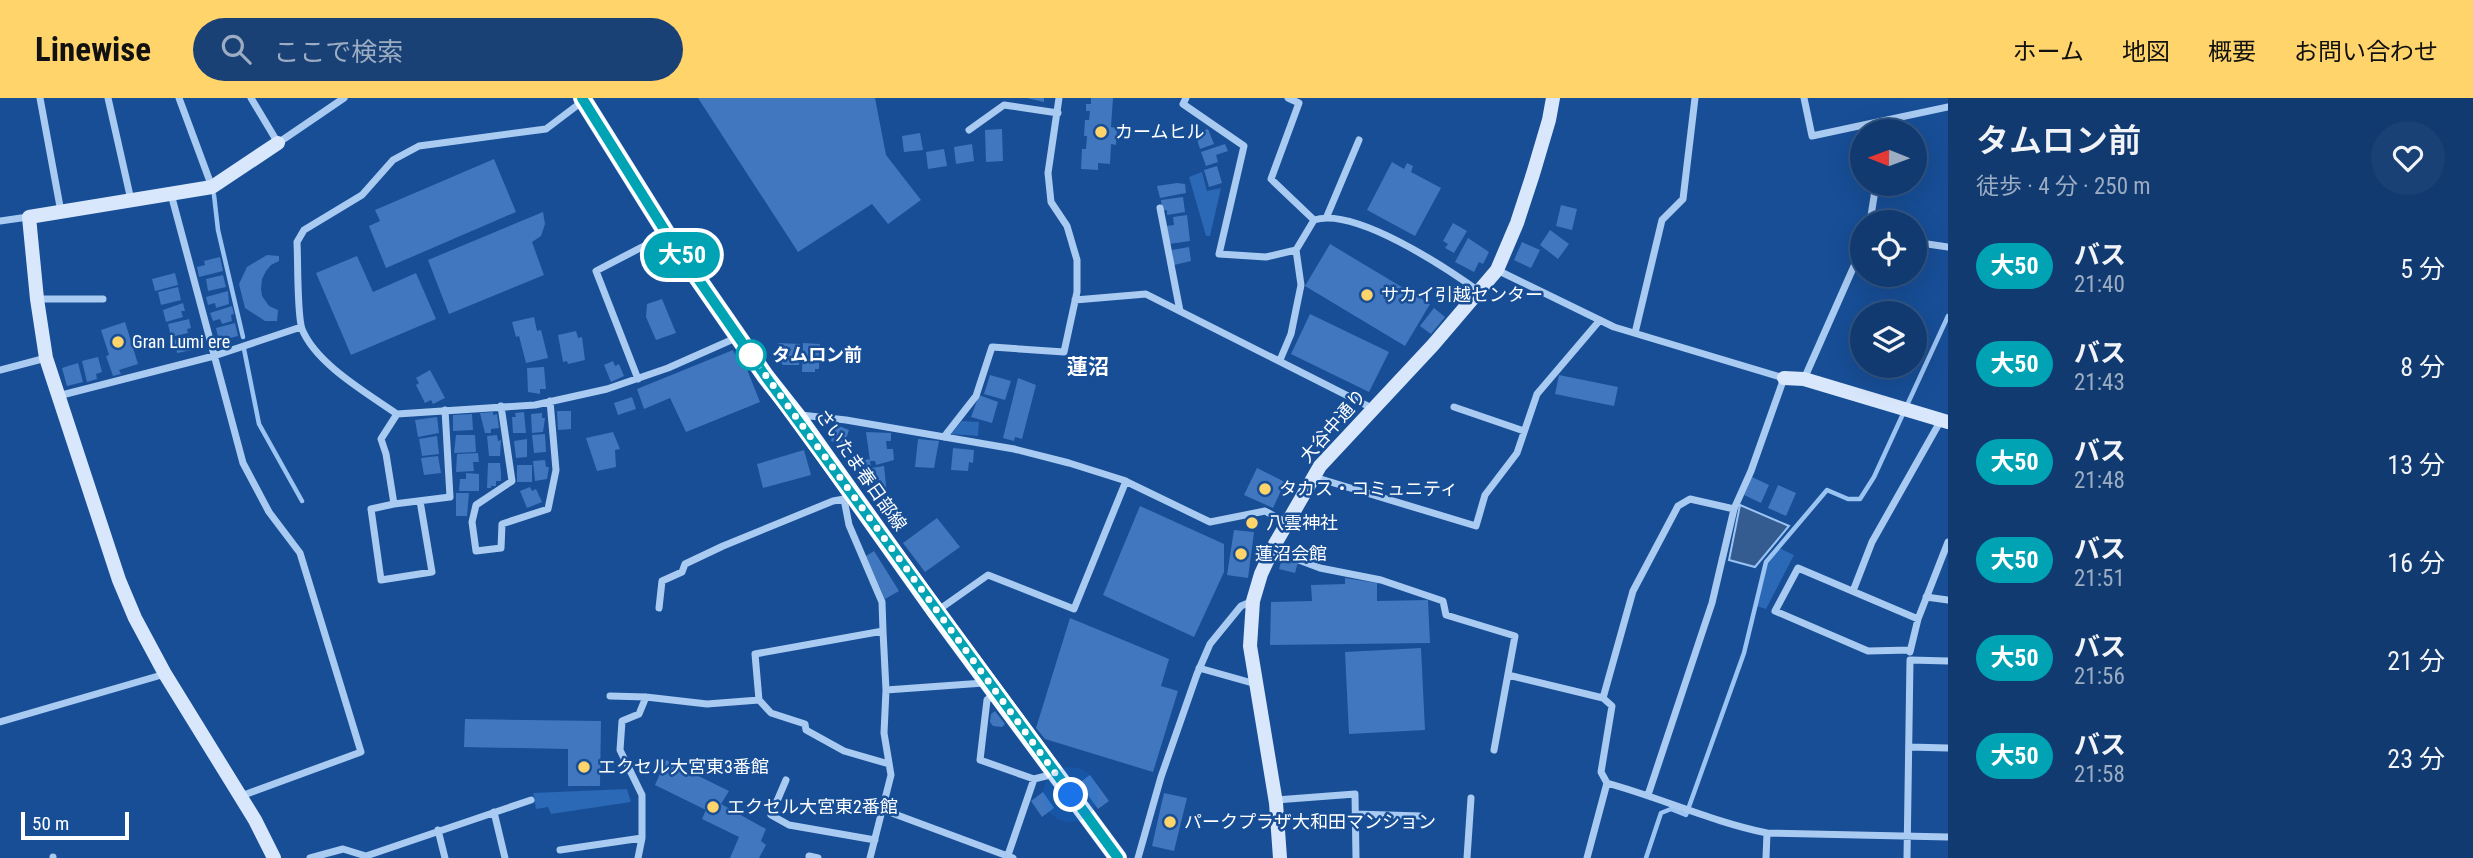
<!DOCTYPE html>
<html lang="ja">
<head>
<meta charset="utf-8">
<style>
  :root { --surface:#113a70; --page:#1a4175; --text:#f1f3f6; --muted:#9cadc3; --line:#305483; --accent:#ffd46a }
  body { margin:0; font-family:"Roboto Condensed","Noto Sans JP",sans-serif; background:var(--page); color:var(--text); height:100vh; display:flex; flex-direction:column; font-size:26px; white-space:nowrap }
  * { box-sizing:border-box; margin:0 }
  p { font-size:23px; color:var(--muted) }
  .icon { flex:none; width:38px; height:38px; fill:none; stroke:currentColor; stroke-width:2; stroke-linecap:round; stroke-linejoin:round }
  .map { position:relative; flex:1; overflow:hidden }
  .details { display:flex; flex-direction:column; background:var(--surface); width:525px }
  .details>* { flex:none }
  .badge { padding:0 14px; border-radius:23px; font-size:24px; line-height:46px }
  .needle { width:46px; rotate:271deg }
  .controls { position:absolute; left:1850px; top:21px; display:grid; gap:14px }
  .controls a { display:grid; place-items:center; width:77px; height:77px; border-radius:50%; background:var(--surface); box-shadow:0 7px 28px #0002,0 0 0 2px var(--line); font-size:35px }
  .scale { position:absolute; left:21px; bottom:18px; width:108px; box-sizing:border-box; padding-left:7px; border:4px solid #fff; border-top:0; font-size:19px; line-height:24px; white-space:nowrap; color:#fff; -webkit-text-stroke:5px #174e96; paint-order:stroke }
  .you { position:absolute; width:35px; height:35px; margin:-18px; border:5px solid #fff; border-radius:50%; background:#1a73e8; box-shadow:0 0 0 10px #1a73e833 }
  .map>.badge { position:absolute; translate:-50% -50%; box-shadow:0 0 0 4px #fff }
  .round { display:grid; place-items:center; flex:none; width:74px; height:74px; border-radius:37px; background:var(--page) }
  .summary { display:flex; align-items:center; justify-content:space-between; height:119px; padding:0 28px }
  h1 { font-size:33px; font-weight:600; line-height:52px }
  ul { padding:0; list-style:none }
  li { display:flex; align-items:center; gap:21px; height:98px; padding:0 28px }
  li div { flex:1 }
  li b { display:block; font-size:26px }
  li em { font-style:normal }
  li .badge { min-width:77px; font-weight:700; text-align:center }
  header { display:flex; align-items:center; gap:42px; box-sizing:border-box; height:98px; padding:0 35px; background:var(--accent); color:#111 }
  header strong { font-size:33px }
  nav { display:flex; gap:38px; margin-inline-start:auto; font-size:24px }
  .search { width:490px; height:63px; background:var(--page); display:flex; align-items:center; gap:18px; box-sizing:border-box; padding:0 24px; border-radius:38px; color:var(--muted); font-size:26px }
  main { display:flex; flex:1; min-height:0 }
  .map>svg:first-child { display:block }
</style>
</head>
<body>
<header>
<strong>Linewise</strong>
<div class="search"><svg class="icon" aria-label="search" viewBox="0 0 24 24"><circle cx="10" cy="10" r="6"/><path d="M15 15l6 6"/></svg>ここで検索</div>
<nav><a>ホーム</a><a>地図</a><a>概要</a><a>お問い合わせ</a></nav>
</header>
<main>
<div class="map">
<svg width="1948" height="760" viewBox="0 0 1948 760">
  <rect width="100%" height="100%" fill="#174e96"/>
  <path fill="#2b68b5" d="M1202 74 1207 93 1221 90 1210 138H1206L1189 79Z
    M962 323 979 324 978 338 951 336Z
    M1779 450 1794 457 1766 511 1757 508 1767 466Z
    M627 691 631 704 551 716 548 709 536 711 533 695Z"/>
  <path fill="#345c90" stroke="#9cc4f3" stroke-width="2" d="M1740 407 1789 428 1755 469 1729 462Z"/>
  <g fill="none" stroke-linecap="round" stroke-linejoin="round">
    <path stroke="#9cc4f3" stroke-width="4.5" d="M214 97 218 132 243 239
      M244 251 259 326 302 403
      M1646 760 1661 715 1671 711 1686 717 1744 555 1766 464 1827 392 1848 401H1860L1874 379 1948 218"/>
  </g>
  <path fill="#4077be" d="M698 0H875L886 57 921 102 888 126 872 106 798 154Z
    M1027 0H1044V4Z
    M1091 0H1113L1111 29 1117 30 1116 47 1111 46 1110 66 1098 65V72L1081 71 1082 51H1086L1087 38H1084L1085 22H1089L1090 13H1086V6H1091Z
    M1002 31 1003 63 986 64 985 32Z
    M1208 31 1214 46 1200 51 1195 35Z
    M920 35 923 52 904 54 902 38Z
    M972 46 974 63 956 66 954 49Z
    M1225 46 1228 53 1216 57 1218 64 1206 68 1201 54Z
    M944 51 947 68 928 71 926 54Z
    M494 61 516 114 386 170 369 128 380 123 375 112Z
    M1392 64 1404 71 1407 65 1413 68 1411 74 1441 90 1415 138 1367 112Z
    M1217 68 1222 85 1209 89 1204 72Z
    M1177 85 1185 86 1186 95 1160 100 1157 88Z
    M1183 99 1185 114 1167 117V112L1162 113 1161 102Z
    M1561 107 1577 111 1572 132 1556 128Z
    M543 114 545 126 541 138 532 144 544 177 449 216 428 162Z
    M1187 117 1190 143 1169 146 1166 128 1174 127 1173 119Z
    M1453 125 1467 133 1454 155 1445 150 1448 146 1443 143Z
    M1550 132 1569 146 1558 161 1540 147Z
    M1468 140 1489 154 1483 166 1479 164 1474 174 1455 164Z
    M1522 144 1540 152 1531 170 1514 162Z
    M1330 146 1430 206 1405 248 1305 188Z
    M1189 149 1191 163 1174 167 1172 152Z
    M267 157 279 158V163L271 167 266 173 262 181 261 191 262 198 269 208 278 212 277 223H265L245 210 239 186 247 169Z
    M357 158 373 194 416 175 436 221 351 257 316 175Z
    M220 159 223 173 199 179 197 169 205 167 204 163Z
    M175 175 178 187 155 193 152 181Z
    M223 177 226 189 208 193 206 181Z
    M178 189 181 202 161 207 158 194Z
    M228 193 229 206 216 210 215 205 208 207 206 199Z
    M662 201 676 235 656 242 646 219 647 206Z
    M183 205 185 213H181L183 219 166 224 163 212Z
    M232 208 234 216 231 217 232 223 222 226 220 221 213 223 210 215Z
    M1434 210 1445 219 1431 236 1420 228Z
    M1310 216 1389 254 1369 294 1291 256Z
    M534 219 537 233 541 232 548 260 526 265 519 238 516 239 512 224Z
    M189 221 191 230 187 231 188 235 171 239 168 226Z
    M125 224 138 266 119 272 121 276 113 278 106 258 109 257 101 232Z
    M235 225 238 238 219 243 216 230Z
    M576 233 578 240 582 239 585 262 568 266 567 263 563 264 558 237Z
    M188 239 189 244 196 243 197 251 177 255 174 242Z
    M778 245 800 246 799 267H783L777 260Z
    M803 245 820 246 819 271H815V274H802Z
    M733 252 739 266 744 264 760 304 686 334 670 300 644 311 637 291Z
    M98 259 102 274 96 276 97 281 87 284 82 263Z
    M613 263 615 268 619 266 624 278 611 284 604 267Z
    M78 265 83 284 67 288 62 270Z
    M544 269 546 291H540V296L528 294 527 270Z
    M430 272 445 300 433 306 431 302 425 305 416 287 419 285 416 280Z
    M990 277 1011 283 1005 302 984 296Z
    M1559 277 1618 289 1614 308 1555 296Z
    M1018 280 1036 287 1022 341 1015 339 1014 343 1003 340Z
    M979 297 998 304 992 325 971 319Z
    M632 299 636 311 618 317 614 305Z
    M557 313H571V331L558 332Z
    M493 314V317L497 316 499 330 491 331V335H485L480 315Z
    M524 314 526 335H513L512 319H516L515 315Z
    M542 315V320H545L543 334 532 335 531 316Z
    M472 316 473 332 453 333V317Z
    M437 319 439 335 418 339 415 322Z
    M836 327 849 332 844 347 831 343Z
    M613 334 620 351 615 352 616 369 597 373 586 340Z
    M866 334 891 335V343H886L887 351H893L894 362 876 367 875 363H870L871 370 884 368 887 397 874 399 871 382H864L859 364 869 361 870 363Z
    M545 336 546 354 534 355 532 337Z
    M456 337H475L476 354 454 355Z
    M497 337 498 343 501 342 500 358H489L487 338Z
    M437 338 439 356 422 358 419 341Z
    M527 341V359L516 360 514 343Z
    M918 341 939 343 934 370 915 369Z
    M953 350 974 352 973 365 969 364 968 373 951 372Z
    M804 352 811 377 763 390 757 366Z
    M478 355 479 364H473L474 373 456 374 457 356Z
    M438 358 441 375 424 377 421 360Z
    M545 362 546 369H549L547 381 535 383 533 363Z
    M488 365H500L501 374V383H496V388H491V390H487Z
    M517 367H532V384H517Z
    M1257 370 1285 384 1273 410 1244 397Z
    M466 375 479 376V393H459L460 381H466Z
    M1752 379 1769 387 1761 405 1744 397Z
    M1778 387 1796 395 1786 418 1768 410Z
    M530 389 532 393 536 391 542 404 527 410 520 393Z
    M456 395H469L467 418H456Z
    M1140 408 1224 446V474L1194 539 1103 497Z
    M937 420 960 449 925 474 903 445Z
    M1234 432 1254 434 1248 480 1227 477Z
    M874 453 899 493 885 501 866 458Z
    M1282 459 1298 464 1295 475 1279 471Z
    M1345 480 1377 485V503L1428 502 1430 545 1270 547 1271 504 1312 503 1311 487 1345 486Z
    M1070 520 1169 561 1161 588 1178 593 1153 674 1045 641 1036 630Z
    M1421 550 1425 632 1349 636 1345 554Z
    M995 613 1005 626 1002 629 993 628 990 624 991 616Z
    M465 621 601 623 600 688H568V651L464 649Z
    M666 662 729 693 721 706 766 731 761 743 766 747 759 760H730L739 739 702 721 706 712 655 687Z
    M1090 677 1109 703 1098 711 1079 685Z
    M1043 694 1054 710 1042 719 1031 703Z
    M1164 695 1187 700 1174 753 1152 748Z"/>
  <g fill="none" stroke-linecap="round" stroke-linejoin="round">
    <path stroke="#a9caf1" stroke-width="7" d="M40 0 61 114
      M108 0 131 102
      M179 0 212 89
      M251 0 278 45 344 0
      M1186 0 1183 6 1244 48 1219 156 1266 159 1296 152 1314 122C1355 109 1445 169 1480 194
      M1288 0 1299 5 1271 81 1314 122
      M1804 0 1812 38 1948 9
      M583 3 546 31 419 48 393 62 362 97 304 132 297 144C298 162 297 217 302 231 316 266 367 295 397 316L535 307 607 291 668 270 738 239
      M969 32 1004 7 1058 15
      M171 96 243 365 269 414 300 455 361 654 241 698
      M1160 110 1180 213
      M1327 118 1359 42
      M0 123 28 119
      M1870 124 1876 86
      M1914 144 1948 149
      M1497 172 1614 229 1784 280 1751 373 1734 411 1712 505 1648 697
      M38 201H103
      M1075 202 1146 196 1374 311
      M1635 235 1662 122 1683 101 1695 0
      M1280 262 1291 236 1301 187 1296 152
      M0 272 46 260
      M638 281 596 173 667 136
      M1804 281 1862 150
      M58 298 214 258 301 229
      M501 308 512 383 476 407 472 424 476 453 501 450 502 426 548 411 556 372 550 303
      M1454 309 1524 333
      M397 316 381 341 386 356 394 406 450 399 445 312
      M801 317 846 322 1014 351 1069 365 1123 382 1210 424 1265 413 1287 425
      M944 339 976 298 992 249 1064 254 1077 194V162L1067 128 1051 104 1048 75 1059 0
      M1314 379 1476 428 1485 397 1517 355 1537 296 1600 222
      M394 406 371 411 381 482 432 474 420 403
      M1272 452 1320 470 1381 482 1443 503 1446 517 1515 538 1494 652
      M1853 493 1872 444 1941 322
      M1926 499 1948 502
      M659 510 662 483 682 474 685 466 723 448 833 403 844 401
      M937 513 988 477 1074 511 1126 383
      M1910 552 1868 553 1775 513 1798 470 1918 521
      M1910 554 1918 521 1948 444
      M1199 570 1256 586
      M1508 577 1603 600
      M886 592 984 585
      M995 595 987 602 980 662 1034 681
      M610 598 646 599 707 606 759 602 755 556 883 533 882 504 849 427 844 401 852 395
      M759 602 771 615 805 626 806 632 844 653 889 666
      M0 624 165 576
      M1909 649 1948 650
      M786 682 771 717 789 727 875 742
      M1607 685C1661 700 1713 724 1767 735L1948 739
      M1276 702 1355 696 1356 760
      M881 711 1013 760
      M494 714 505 760
      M1355 716 1421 718
      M438 732 445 760
      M560 752 642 740
      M809 758 818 760
      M53 759V760
      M310 760 343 751 366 758 531 702
      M638 760 642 740V697L620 652 622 623 639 616 646 599
      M870 760 891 677 884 635 886 592 883 533
      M1007 760 1034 681 1054 676
      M1138 760 1161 679 1197 576 1210 546 1241 508 1253 503
      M1467 760 1471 700
      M1587 760 1607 685 1601 674 1612 608 1603 600 1633 493 1678 408 1690 401 1734 411
      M1766 760 1767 735
      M1907 760 1910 562 1948 563"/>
    <path stroke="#d8e7fc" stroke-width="14" d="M1784 280 1804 281 1948 324
      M274 760 255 722 165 576 135 520 119 482 46 260 37 201 29 119 212 89 278 45
      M1280 760 1276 705 1250 548 1253 503 1261 476 1275 446 1320 368 1433 247 1497 172 1517 125 1533 76 1549 22 1553 0"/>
    <path stroke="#f4f8ff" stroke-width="18" d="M582 0 667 136 766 279 796 317 936 514 1118 760"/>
  </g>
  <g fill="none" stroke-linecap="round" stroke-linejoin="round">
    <g stroke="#fff" stroke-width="16">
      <path id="line" d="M582 0 667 136 766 279 1118 760"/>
    </g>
    <use href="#line" stroke="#00a3b4" stroke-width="10"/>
    <path stroke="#fff" stroke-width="7" stroke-dasharray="0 12.6" d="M751 257 1071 697"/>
  </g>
  <g fill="#ffd46a" stroke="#174e96" stroke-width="2.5">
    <circle cx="1101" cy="34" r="7"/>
    <circle cx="1367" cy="197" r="7"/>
    <circle cx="118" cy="244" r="7"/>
    <circle cx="1265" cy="391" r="7"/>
    <circle cx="1252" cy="425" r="7"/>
    <circle cx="1241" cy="456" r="7"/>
    <circle cx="584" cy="669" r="7"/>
    <circle cx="713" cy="709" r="7"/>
    <circle cx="1170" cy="724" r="7"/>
  </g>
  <circle fill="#fff" stroke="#00a3b4" stroke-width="3.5" cx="751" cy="257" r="14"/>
  <g text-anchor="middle" stroke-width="5" stroke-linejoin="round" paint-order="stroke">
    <g font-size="18" fill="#fff" stroke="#174e96" text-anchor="start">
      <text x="1115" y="40">カームヒル</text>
      <text x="1381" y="203">サカイ引越センター</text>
      <text x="132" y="250">Gran Lumi ere</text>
      <text x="1279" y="397">タカス・コミュニティ</text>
      <text x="1266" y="431">八雲神社</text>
      <text x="1255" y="462">蓮沼会館</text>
      <text x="598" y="675">エクセル大宮東3番館</text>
      <text x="727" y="715">エクセル大宮東2番館</text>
      <text x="1184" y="730">パークプラザ大和田マンション</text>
    </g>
    <g font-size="18" font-weight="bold" fill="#fff" stroke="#174e96" text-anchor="start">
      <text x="772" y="263">タムロン前</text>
    </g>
    <g font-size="18" fill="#fff" stroke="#174e96">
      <text transform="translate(1333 328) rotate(-49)" y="6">大谷中通り</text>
      <text transform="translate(861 372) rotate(55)" y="6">さいたま春日部線</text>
    </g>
    <g font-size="21" font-weight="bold" fill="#fff" stroke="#174e96">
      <text x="1088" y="276">蓮沼</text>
    </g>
  </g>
</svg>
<div class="controls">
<a><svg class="needle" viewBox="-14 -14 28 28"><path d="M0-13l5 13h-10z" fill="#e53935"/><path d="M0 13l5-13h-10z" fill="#9cadc3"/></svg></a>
<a><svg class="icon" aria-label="locate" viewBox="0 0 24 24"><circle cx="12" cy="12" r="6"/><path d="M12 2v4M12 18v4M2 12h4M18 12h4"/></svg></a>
<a><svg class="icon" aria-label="layers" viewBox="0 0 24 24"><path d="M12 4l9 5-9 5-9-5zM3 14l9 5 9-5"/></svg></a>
</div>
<div class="scale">50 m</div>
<div class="you" style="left:1071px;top:697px"></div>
<b class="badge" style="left:682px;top:157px;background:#00a3b4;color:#fff">大50</b>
</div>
<section class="details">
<div class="summary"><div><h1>タムロン前</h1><p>徒歩 · 4 分 · 250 m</p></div><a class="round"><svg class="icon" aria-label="heart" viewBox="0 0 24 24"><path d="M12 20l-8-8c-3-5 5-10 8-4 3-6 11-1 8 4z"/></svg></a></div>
<ul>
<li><span class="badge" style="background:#00a3b4;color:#fff">大50</span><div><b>バス</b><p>21:40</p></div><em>5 分</em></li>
<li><span class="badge" style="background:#00a3b4;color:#fff">大50</span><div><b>バス</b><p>21:43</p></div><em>8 分</em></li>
<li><span class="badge" style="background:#00a3b4;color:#fff">大50</span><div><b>バス</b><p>21:48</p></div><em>13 分</em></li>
<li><span class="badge" style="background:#00a3b4;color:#fff">大50</span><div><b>バス</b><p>21:51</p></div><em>16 分</em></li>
<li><span class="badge" style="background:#00a3b4;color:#fff">大50</span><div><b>バス</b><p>21:56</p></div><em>21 分</em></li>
<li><span class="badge" style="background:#00a3b4;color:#fff">大50</span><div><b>バス</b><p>21:58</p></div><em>23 分</em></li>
</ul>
</section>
</main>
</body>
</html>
